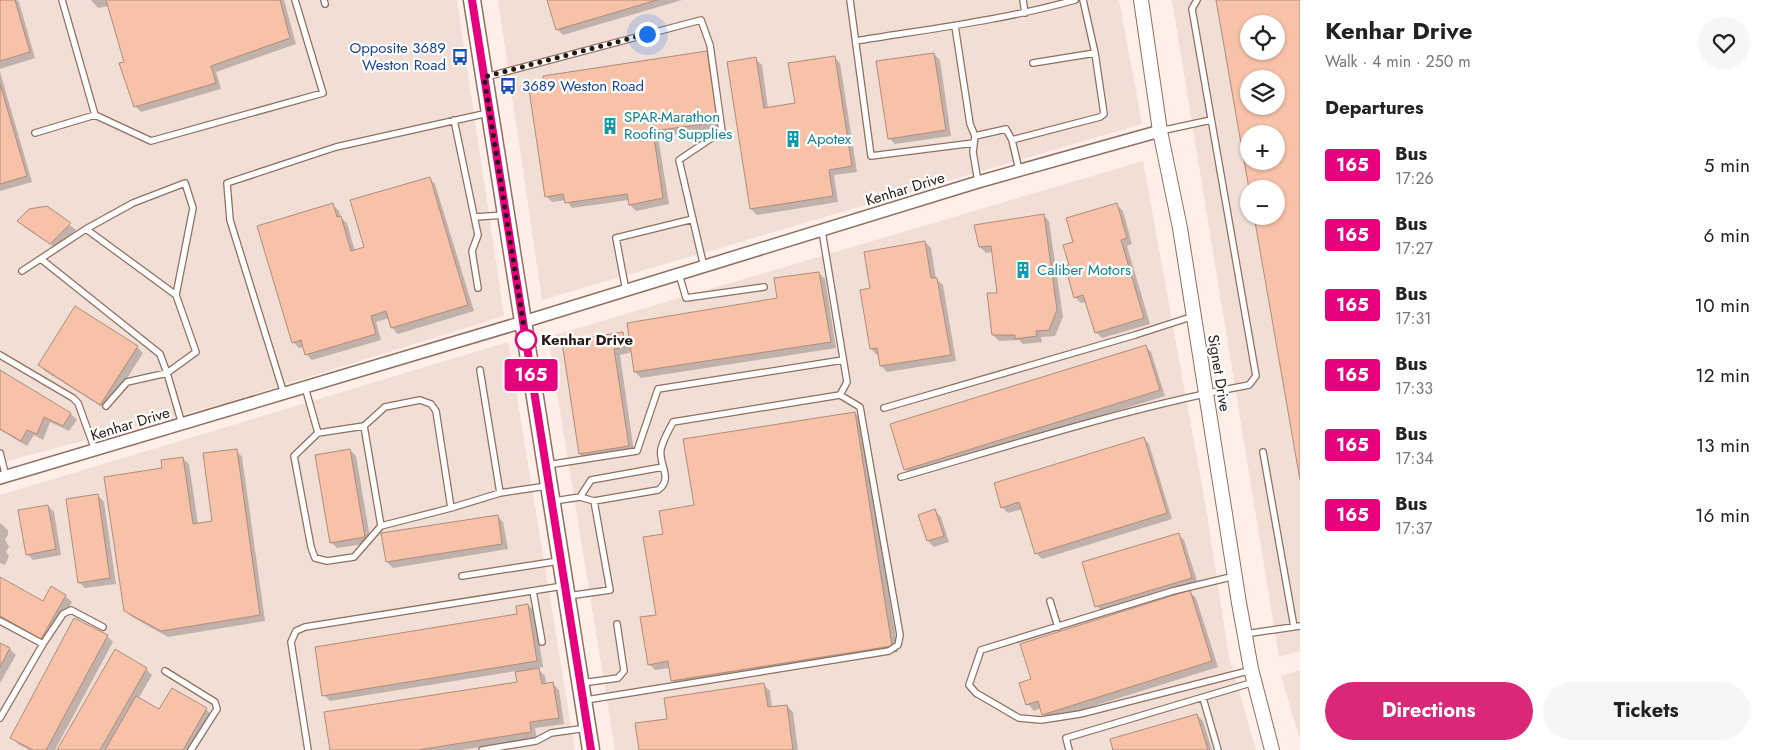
<!DOCTYPE html>
<html lang="en">
<head>
<meta charset="utf-8">
<style>
  :root { --surface:#fff; --page:#f6f6f6; --text:#222; --muted:#767676; --accent:#db2777 }
  body { margin:0; font-family:Jost,sans-serif; background:var(--page); color:var(--text); height:100vh; display:flex; flex-direction:column; font-size:19px; white-space:nowrap }
  * { box-sizing:border-box; margin:0 }
  p { font-size:16px; color:var(--muted) }
  .icon { flex:none; width:28px; height:28px; fill:none; stroke:currentColor; stroke-width:2; stroke-linecap:round; stroke-linejoin:round }
  .map { position:relative; flex:1; overflow:hidden }
  .sheet { display:flex; flex-direction:column; background:var(--surface); width:475px }
  .sheet>* { flex:none }
  .badge { padding:0 10px; border-radius:4px; font-size:18px; line-height:32px }
  .controls { position:absolute; left:1240px; top:15px; display:grid; gap:10px }
  .controls a { display:grid; place-items:center; width:45px; height:45px; border-radius:50%; background:var(--surface); box-shadow:0 1px 4px #0004; font-size:25px }
  .you { position:absolute; width:25px; height:25px; margin:-12px; border:4px solid #fff; border-radius:50%; background:#1a73e8; box-shadow:0 0 0 8px #1a73e833 }
  .map>.badge { position:absolute; translate:-50% -50%; box-shadow:0 0 0 2px #fff }
  h2 { padding:0 25px; font-size:19px; line-height:45px }
  .round { display:grid; place-items:center; flex:none; width:52px; height:52px; border-radius:26px; background:var(--page) }
  .summary { display:flex; align-items:center; justify-content:space-between; height:85px; padding:0 25px }
  h1 { font-size:24px; font-weight:700; line-height:38px }
  .button { display:flex; gap:10px; margin-top:auto; padding:10px 25px }
  .button a { flex:1; height:58px; border-radius:30px; background:var(--accent); color:#fff; font-size:20px; font-weight:700; line-height:58px; text-align:center }
  .button a+a { background:var(--page); color:var(--text) }
  ul { padding:0; list-style:none }
  li { display:flex; align-items:center; gap:15px; height:70px; padding:0 25px }
  li div { flex:1 }
  li b { display:block; font-size:19px }
  li em { font-style:normal }
  li .badge { min-width:55px; font-weight:700; text-align:center }
  main { display:flex; flex:1; min-height:0 }
  .map>svg:first-child { display:block }
</style>
</head>
<body>
<main>
<div class="map">
<svg width="1300" height="750" viewBox="0 0 1300 750">
  <rect width="100%" height="100%" fill="#ffefe8"/>
  <path fill="#f1ded5" fill-rule="evenodd" d="M0 0H457L504 316 225 403 0 463Z
    M498 0H1119L1142 124 542 300Z
    M1172 0H1300V651L1279 657ZM1249 24H1276V51H1249ZM1249 79H1276V106H1249ZM1249 134H1276V161H1249ZM1249 189H1276V216H1249Z
    M1143 161 1206 508 1229 657 1256 750H615L548 337Z
    M508 342 575 750H0V495Z
    M1300 670V740L1281 676Z"/>
  <path fill="#0003" d="M0 0H17L19 2 35 58 0 69Z
    M91 0H284L296 44 216 72 221 89 141 112 135 106 126 63 109 6 98 8Z
    M549 0H682L563 35 557 29Z
    M707 53 713 59 723 127 658 137 669 204 636 211 630 205 629 200 572 208 566 200 552 202 546 196Z
    M934 54 940 60 951 136 895 144 889 138Z
    M834 57 840 63 857 172 834 175 838 202 757 215 751 209 755 59 762 65 768 108 796 104Z
    M0 72 32 182 0 191Z
    M429 178 435 184 474 311 398 334 392 328 389 318 376 322 381 340 312 360 306 354 304 347 299 348 293 342 333 205 339 211 341 218 347 223 355 251 366 248Z
    M1117 205 1123 211 1132 244 1127 246 1150 324 1102 338 1096 332 1087 302 1081 303 1075 297 1070 266 1074 243Z
    M47 208 76 230 57 249 24 227 19 221Z
    M1043 215 1049 221 1063 317 1055 336 1041 337 1042 342 1023 344 1019 340 999 341 993 335 998 294 993 252 986 253 980 247Z
    M925 242 931 248 936 279 943 285 956 361 887 372 881 366 879 354 877 355 871 349V289Z
    M819 273 825 279 836 348 641 378 635 372 632 352 620 355 634 452 586 460 580 454 563 343 623 334 631 342 778 299Z
    M1145 346 1151 352 1165 396 911 475 905 469Z
    M137 347 143 353 107 410 45 371 39 365Z
    M0 371 71 414 77 420 69 431 50 422 43 440 34 435 27 446 0 430Z
    M855 413 861 419 898 652 679 686 672 680 670 668 655 670 649 664 657 616 664 535 695 506Z
    M1143 438 1149 444 1172 519 1042 559 1036 553 1023 509 1008 513 1002 507Z
    M236 450 242 457 265 621 168 637 132 617 125 610 164 469 182 458 189 464 198 524 213 522Z
    M350 450 356 456 371 543 337 548 331 542Z
    M98 495 104 502 116 584 85 588 79 582Z
    M48 506 54 512 61 555 33 560 27 554Z
    M935 510 941 517 949 542 934 547 928 541Z
    M497 516 503 522 508 549 393 568 387 562Z
    M0 523 8 530V535L5 539 9 547 6 552 9 556 5 565 0 563Z
    M1178 534 1184 540 1198 584 1103 612 1097 606Z
    M0 578 44 602 65 596 72 602 47 644 0 618Z
    M1190 592 1196 598 1218 667 1049 720 1043 714 1041 708 1034 711 1028 704 1033 680Z
    M528 605 534 611 543 667 537 668 545 676 546 685 553 684 559 690 564 724 535 728 537 738 461 750H331L518 683 516 671 330 701 324 695 519 615Z
    M107 636 113 642 55 750H29L18 744 12 738Z
    M0 644 10 649 16 655 0 683Z
    M146 669 152 675 138 699 159 711 172 690 206 709 212 715 192 750H58Z
    M764 685 770 691 772 708 787 706 793 712 798 750H640Z
    M1197 715 1203 721 1212 750H1115Z"/>
  <path fill="#f8c2a9" stroke="#af8c7c" fill-rule="evenodd" d="M0 0H15L30 52 0 61Z
    M106 0H280L290 38 211 66 216 83 134 107 119 63 124 62Z
    M547 0H657L556 30Z
    M1216 0H1300V480L1254 216H1276V189H1249ZM1249 24H1276V51H1249ZM1249 79H1276V106H1249ZM1249 134H1276V161H1249Z
    M707 51 718 122 653 131 663 198 629 205 627 194 565 203 563 194 545 197 528 83 543 81V76Z
    M934 53 946 130 888 139 876 61Z
    M835 56 852 166 829 170 833 196 750 209 727 62 756 57 764 108 795 103 788 63Z
    M0 84 27 176 0 184Z
    M430 177 468 305 391 328 386 311 371 316 376 334 305 355 301 340 292 343 257 226 333 203 337 217 341 216 351 251 364 247 350 200Z
    M1117 203 1127 238 1121 240 1144 318 1095 333 1083 295 1074 298 1065 266 1069 265 1063 245 1073 242 1066 218Z
    M47 206 71 223 50 244 17 221 29 209Z
    M1044 214 1057 310 1049 330 1036 331 1037 336 1015 339V335H992L987 293H997L991 246 979 247 974 225Z
    M925 241 931 278H937L951 355 880 366 877 348 870 349 860 290 870 288 864 252Z
    M819 272 831 342 634 372 627 323 777 298 774 278Z
    M75 306 138 346 100 405 38 365Z
    M623 332 625 347 614 349 629 446 579 454 562 342Z
    M1146 345 1160 390 904 470 890 424Z
    M0 370 71 413 63 426 44 417 37 434 27 430 21 441 0 429Z
    M855 412 892 646 671 681 668 661 648 665 640 617 656 615 643 537 663 534 659 511 694 505 683 439Z
    M1144 437 1167 513 1035 554 1019 502 1001 508 994 483Z
    M237 449 260 615 161 631 124 611 104 477 162 468 161 460 183 457 193 524 212 521 203 453Z
    M350 449 365 537 330 543 315 455Z
    M98 494 110 578 78 583 66 499Z
    M48 505 56 549 26 555 18 510Z
    M935 509 944 536 927 541 918 515Z
    M498 515 502 544 386 562 381 533Z
    M1179 533 1192 578 1095 607 1082 562Z
    M0 577 43 601 51 586 66 595 41 639 0 616Z
    M1190 590 1212 661 1042 715 1038 701 1026 705 1019 683 1031 679 1020 644Z
    M528 604 537 661 322 696 315 647 517 614 516 606Z
    M74 618 108 635 46 750H33L10 738Z
    M0 643 10 648 0 667Z
    M115 649 147 668 100 750H57Z
    M539 668 542 684 553 682 559 718 530 722 531 732 418 750H330L324 712 517 682 515 672Z
    M764 683 768 707 787 705 793 750H639L635 723 667 719 664 698Z
    M172 688 207 708 183 750H105L136 696 159 709Z
    M1197 714 1208 750H1113L1110 739Z"/>
  <g fill="none" stroke-linecap="round" stroke-linejoin="round">
    <g stroke="#906f5f" stroke-width="8">
      <path id="service" d="M324 0 325 4
        M850 0 871 156 974 143
        M1023 0 1025 13
        M955 26 970 124 975 136
        M856 41C929 29 1004 20 1075 0
        M1033 63 1095 53
        M486 77 701 20 710 45 722 131 679 160 704 267
        M95 115 151 141 323 93 295 0
        M454 120 478 235 472 251 478 288
        M1160 131 1211 120
        M35 133 95 115 62 0
        M1012 140 1100 117 1104 114 1095 53 1083 0
        M978 182 973 152 975 136 1006 129 1012 140 1019 170
        M475 217 505 215
        M86 229 133 203 185 183 193 208 176 295
        M822 231 847 382 840 395
        M41 259 160 354 167 373 127 382 106 406
        M22 271 86 229 176 295 196 352 167 373 182 424
        M679 274 686 298 764 287
        M626 291 616 238 693 219
        M0 355 73 398 78 403 95 450
        M480 370 500 493 547 486
        M305 387 318 433 364 426 385 407 420 400 431 404 436 411 451 508 500 493
        M284 394 230 220 227 183 336 147 488 113
        M884 408 1135 335 1194 316
        M364 426 381 526
        M318 433 294 456 311 547 315 558 327 561 354 557 381 526 451 508
        M1263 452 1294 627
        M0 453 6 477
        M547 465 637 451 658 389 843 360
        M901 477C1016 444 1131 407 1249 385L1256 376 1192 9 1197 0
        M580 497 591 480 663 467
        M554 501 580 497 594 501 658 490C674 479 658 464 661 449 663 440 669 430 673 422L840 395 860 407 900 635 898 645 889 651 586 700
        M462 576 559 561
        M1235 576 1173 591 981 650 969 685 976 693 1019 718 1041 720 1080 714 1252 670
        M533 591 542 642
        M568 596 610 590 594 501
        M1050 601 1058 627
        M0 621 43 644
        M1245 634 1300 626
        M165 671 215 702 217 709 191 750
        M582 683 618 678 624 671 617 624
        M1203 698 1218 750
        M0 718 43 644 63 614 71 610 103 627
        M308 750 291 642 296 631 305 627 563 586
        M482 750 536 741 551 733 587 728
        M1069 750 1066 738 1254 682"/>
    </g>
    <g stroke="#906f5f" stroke-width="14">
      <path id="minor" d="M0 478 523 322 978 182 1160 131"/>
    </g>
    <g stroke="#906f5f" stroke-width="16">
      <path id="tertiary" d="M1141 0 1160 131 1180 228 1239 603 1251 669 1272 750"/>
    </g>
    <g stroke="#906f5f" stroke-width="19">
      <path id="secondary" d="M472 0 591 750"/>
    </g>
    <use href="#service" stroke="#fff" stroke-width="5.5"/>
    <use href="#minor" stroke="#fff" stroke-width="11"/>
    <use href="#tertiary" stroke="#fff" stroke-width="14"/>
    <use href="#secondary" stroke="#fff" stroke-width="16"/>
  </g>
  <g fill="none" stroke-linecap="round" stroke-linejoin="round">
    <g stroke="#fff" stroke-width="11">
      <path id="line" d="M472 0 591 750"/>
    </g>
    <use href="#line" stroke="#e6007e" stroke-width="8"/>
    <path stroke="#261913" stroke-width="5" stroke-dasharray="0 9" d="M526 340 484 77 647 34"/>
  </g>
  <defs>
    <g id="bus-bare" transform="scale(1.35)"><path d="M-5-6H5V4H4V6H2V4H-2V6H-4V4H-5ZM-3.5-4V0h7V-4ZM-3.5 1.2v1.5H-2V1.2ZM2 1.2v1.5H3.5V1.2Z" fill="#1a4fb4" stroke="#fff" stroke-width="2.5" paint-order="stroke"/></g>
    <g id="building-bare" transform="scale(1.35)"><path d="M-4-6H4V6H1V3H-1V6H-4ZM-2.5-4.3h1.7v1.8h-1.7ZM.8-4.3h1.7v1.8H.8ZM-2.5-1h1.7V.8h-1.7ZM.8-1h1.7V.8H.8Z" fill="#0f9aa8" stroke="#fff" stroke-width="2.5" paint-order="stroke"/></g>
  </defs>
  <g fill-rule="evenodd">
    <use href="#bus-bare" x="460" y="57"/>
    <use href="#bus-bare" x="508" y="86"/>
    <use href="#building-bare" x="610" y="126"/>
    <use href="#building-bare" x="793" y="139"/>
    <use href="#building-bare" x="1023" y="270"/>
  </g>
  <circle fill="#fff" stroke="#e6007e" stroke-width="2.5" cx="526" cy="340" r="10"/>
  <g text-anchor="middle" stroke-width="4.5" stroke-linejoin="round" paint-order="stroke">
    <g font-size="15" fill="#164399" stroke="#fff" text-anchor="end">
      <text x="446" y="53">Opposite 3689<tspan x="446" dy="17">Weston Road</tspan></text>
      <text x="522" y="91" text-anchor="start">3689 Weston Road</text>
    </g>
    <g font-size="15" fill="#0d838f" stroke="#fff" text-anchor="start">
      <text x="624" y="122">SPAR-Marathon<tspan x="624" dy="17">Roofing Supplies</tspan></text>
      <text x="807" y="144">Apotex</text>
      <text x="1037" y="275">Caliber Motors</text>
    </g>
    <g font-size="15" fill="#261913" stroke="#fff">
      <text transform="translate(905 189) rotate(-17)" y="5">Kenhar Drive</text>
      <text transform="translate(1219 373) rotate(81)" y="5">Signet Drive</text>
      <text transform="translate(130 424) rotate(-17)" y="5">Kenhar Drive</text>
    </g>
    <g font-size="15" font-weight="bold" fill="#261913" stroke="#fff" text-anchor="start">
      <text x="541" y="345">Kenhar Drive</text>
    </g>
  </g>
</svg>
<div class="controls">
<a><svg class="icon" aria-label="locate" viewBox="0 0 24 24"><circle cx="12" cy="12" r="6"/><path d="M12 2v4M12 18v4M2 12h4M18 12h4"/></svg></a>
<a><svg class="icon" aria-label="layers" viewBox="0 0 24 24"><path d="M12 4l9 5-9 5-9-5zM3 14l9 5 9-5"/></svg></a>
<a>+</a>
<a>−</a>
</div>
<div class="you" style="left:647px;top:34px"></div>
<b class="badge" style="left:531px;top:375px;background:#e6007e;color:#fff">165</b>
</div>
<section class="sheet">
<div class="summary"><div><h1>Kenhar Drive</h1><p>Walk · 4 min · 250 m</p></div><a class="round"><svg class="icon" aria-label="heart" viewBox="0 0 24 24"><path d="M12 20l-8-8c-3-5 5-10 8-4 3-6 11-1 8 4z"/></svg></a></div>
<h2>Departures</h2>
<ul>
<li><span class="badge" style="background:#e6007e;color:#fff">165</span><div><b>Bus</b><p>17:26</p></div><em>5 min</em></li>
<li><span class="badge" style="background:#e6007e;color:#fff">165</span><div><b>Bus</b><p>17:27</p></div><em>6 min</em></li>
<li><span class="badge" style="background:#e6007e;color:#fff">165</span><div><b>Bus</b><p>17:31</p></div><em>10 min</em></li>
<li><span class="badge" style="background:#e6007e;color:#fff">165</span><div><b>Bus</b><p>17:33</p></div><em>12 min</em></li>
<li><span class="badge" style="background:#e6007e;color:#fff">165</span><div><b>Bus</b><p>17:34</p></div><em>13 min</em></li>
<li><span class="badge" style="background:#e6007e;color:#fff">165</span><div><b>Bus</b><p>17:37</p></div><em>16 min</em></li>
</ul>
<div class="button"><a>Directions</a><a>Tickets</a></div>
</section>
</main>
</body>
</html>
